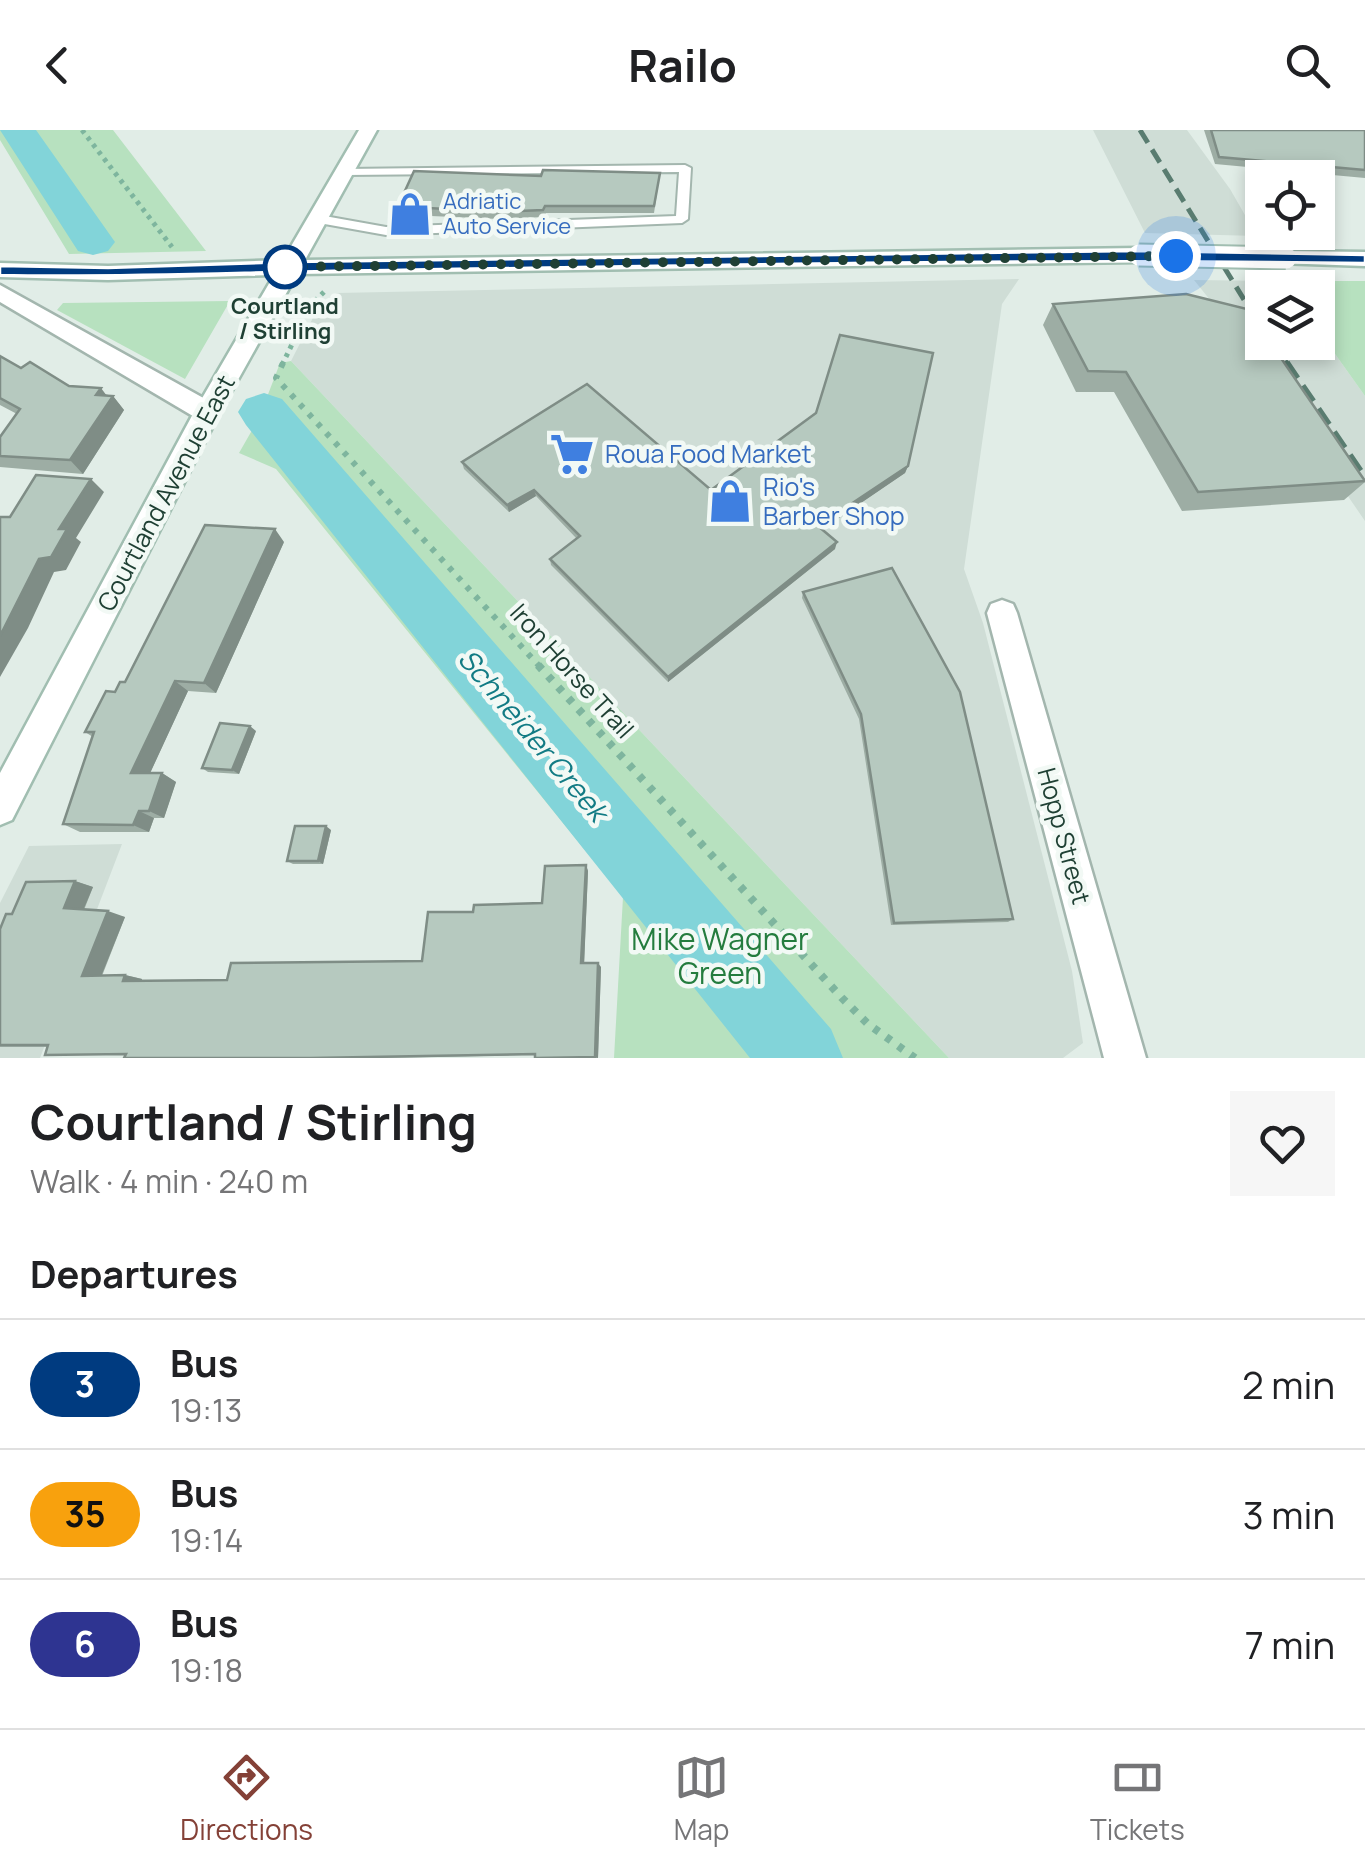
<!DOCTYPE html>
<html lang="en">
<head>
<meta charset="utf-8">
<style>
  :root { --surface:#fff; --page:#f6f6f6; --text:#202124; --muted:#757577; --line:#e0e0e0; --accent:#844137 }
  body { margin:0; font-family:Manrope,sans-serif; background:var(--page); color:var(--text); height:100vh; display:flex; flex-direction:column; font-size:38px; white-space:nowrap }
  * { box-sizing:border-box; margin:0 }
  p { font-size:32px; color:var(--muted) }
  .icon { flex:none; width:55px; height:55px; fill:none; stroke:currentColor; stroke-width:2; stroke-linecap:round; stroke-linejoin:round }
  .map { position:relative; height:928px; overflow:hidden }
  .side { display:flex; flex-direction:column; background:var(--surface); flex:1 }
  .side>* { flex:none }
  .badge { padding:0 20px; border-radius:32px; font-size:35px; line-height:65px }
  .tools { position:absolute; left:1245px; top:30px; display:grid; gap:20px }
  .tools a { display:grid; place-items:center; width:90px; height:90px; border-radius:0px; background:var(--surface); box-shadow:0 5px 15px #0003; font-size:50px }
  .you { position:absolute; width:50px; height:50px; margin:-25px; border:8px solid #fff; border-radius:50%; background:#1a73e8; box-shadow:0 0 0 15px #1a73e833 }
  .map>.badge { position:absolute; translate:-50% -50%; box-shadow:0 0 0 5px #fff }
  h2 { padding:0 30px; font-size:38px; line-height:90px }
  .round { display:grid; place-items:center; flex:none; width:105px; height:105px; border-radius:0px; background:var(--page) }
  .overview { display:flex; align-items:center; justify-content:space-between; height:170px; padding:0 30px }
  h1 { font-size:48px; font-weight:700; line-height:75px }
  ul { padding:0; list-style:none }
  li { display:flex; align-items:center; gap:30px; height:130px; padding:0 30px; border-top:2px solid var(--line) }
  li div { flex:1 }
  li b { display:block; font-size:38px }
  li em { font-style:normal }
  li .badge { min-width:110px; font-weight:700; text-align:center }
  header { display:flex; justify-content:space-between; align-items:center; height:130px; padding:0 30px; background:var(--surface); font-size:45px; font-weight:700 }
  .tab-bar { display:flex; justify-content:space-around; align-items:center; height:140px; border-top:2px solid var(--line); background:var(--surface); font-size:28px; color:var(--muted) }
  .tab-bar a { display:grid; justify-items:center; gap:5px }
  .tab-bar .on { color:var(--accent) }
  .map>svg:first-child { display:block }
</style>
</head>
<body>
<header><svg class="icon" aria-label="back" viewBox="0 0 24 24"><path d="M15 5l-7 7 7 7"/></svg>Railo<svg class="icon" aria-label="search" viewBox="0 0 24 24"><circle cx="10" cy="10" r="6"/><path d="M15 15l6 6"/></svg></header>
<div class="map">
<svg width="1365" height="928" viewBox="0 0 1365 928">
  <rect width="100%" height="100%" fill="#e1ede7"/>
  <path fill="#cfddd6" d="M1093 0H1187L1230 59 1257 106 1145 103Z
    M1019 149 1002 174 964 439 983 493 1072 841 1083 913 1063 928H949L291 231 320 174 337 163Z
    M1194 150 1282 151 1287 157 1262 158V212H1318V200L1365 266V391L1231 196Z
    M122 714 40 928H0V773L29 716Z"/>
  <path fill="#b7e1bf" d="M0 0H113L206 121 69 124 0 10Z
    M1282 151H1365V266L1318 200V158L1287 157Z
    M230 171 185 249 57 180 63 173Z
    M291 231 949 928H614L623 767 276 339 239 323 259 288 280 233Z"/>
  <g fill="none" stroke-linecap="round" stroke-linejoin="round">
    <path fill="#82d4d9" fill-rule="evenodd" d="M0 0H36L115 112 108 121 93 125 78 121Z
      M264 263 282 269 831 899 843 928H750L246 295 238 282 246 269Z"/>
    <g stroke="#a3b6ae" stroke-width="4">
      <path id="lane" d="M685 35 691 38 688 89 682 93 386 105 319 93 313 89 319 85 386 97 676 86 679 42 345 45 339 42 345 39Z"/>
    </g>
    <g stroke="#a3b6ae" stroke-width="5">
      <path id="street" d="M0 155 216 275 220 282 216 289H198L0 172Z
        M1002 470 1013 474 1017 483 1146 928H1104L987 483 991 474Z"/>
    </g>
    <g stroke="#a1beb1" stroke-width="5">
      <path id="secondary" d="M359 0H377L305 130 1139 118 1150 125 1139 132 297 144 220 282 12 690 0 695V643L194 282 274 145 108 150 0 147V133L108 136 283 130Z
        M1286 121 1365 122V136L1278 133 1275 128 1278 123Z"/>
    </g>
    <path stroke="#7eb59e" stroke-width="5" stroke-dasharray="4 5" stroke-linecap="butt" d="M82 0 172 117
      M282 235 311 175 327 159"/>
    <path stroke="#7eb59e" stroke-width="6" stroke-dasharray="5 8" stroke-linecap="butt" d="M283 233 276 248 541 538"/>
    <path stroke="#7eb59e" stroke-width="8" stroke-dasharray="6 9" stroke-linecap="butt" d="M538 535 842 868 868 894 915 928"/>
    <use href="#lane" fill="#fff" fill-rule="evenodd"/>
    <use href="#street" fill="#fff" fill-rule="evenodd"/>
    <use href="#secondary" fill="#fff" fill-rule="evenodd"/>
    <path stroke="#597c70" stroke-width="5" stroke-dasharray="15 8" stroke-linecap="butt" d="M1140 0 1262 199
      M1272 212 1288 235"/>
    <path stroke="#597c70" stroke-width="8" stroke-dasharray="19 9" stroke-linecap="butt" d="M1286 233 1365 349"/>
    <g stroke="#a1beb1" stroke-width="25" stroke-linecap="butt">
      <path id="secondary-bridge" d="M1139 125 1286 128"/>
    </g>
    <use href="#secondary-bridge" stroke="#fff" stroke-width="21"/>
  </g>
  <path fill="#9dada4" d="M1204 0H1365V48L1215 34Z
    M660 43 654 83H546L544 87 499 89 431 86 429 92 396 93 394 85 541 46Z
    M1053 174 1365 352 1344 370 1182 381 1114 262H1076L1043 195Z
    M0 226 21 238 69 256 113 266 124 280 83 344 0 337V307L17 284 0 275Z
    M462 332 711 360 908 336 905 343 822 399 835 419 668 552 551 435 550 429 577 409 536 366 509 382 464 339Z
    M284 412 216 563 188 561 150 643H162L176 652 164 688H154L149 702H80L63 694 93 607 85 602 115 562Z
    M803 462 1013 789 1008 792 891 795 859 589 802 468Z
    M256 601 239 644 208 642 202 638Z
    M331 700 323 734H293L287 731Z
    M586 735 588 741 584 833 601 837 598 928H535V925L379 928H124L125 925H45L48 917H0V799L12 784 75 751 93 757 84 780 125 787 102 846 125 845 142 849V851L227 850 422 831 473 782 542 773Z"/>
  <path fill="#7f8d86" d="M101 258 110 270 113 266 124 280 83 344 70 330 96 265Z
    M908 336 905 343 817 403 818 396Z
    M91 349 104 362 76 408 81 412 66 440 54 442 28 498 0 547V506L39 429Z
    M534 360 536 366 509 382 507 375Z
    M275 399 284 412 216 563 204 553Z
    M837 412 835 419 668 552V547Z
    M175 551 188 561 146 652 131 643Z
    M250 596 256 601 239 644 232 640Z
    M162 643 176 652 164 688 149 681Z
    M139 681 154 688 149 702 133 695Z
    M326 696 331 700 323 734 318 731Z
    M586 735 588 741 584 837 581 833Z
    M75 751 93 757 82 783 64 778Z
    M108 781 125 787 100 849 82 846Z
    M598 833 601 837 598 928 595 927Z
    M125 845 142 849 141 855 123 851Z"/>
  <path fill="#b6c9bf" stroke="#7f8d86" stroke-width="2.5" d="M1211 0H1365V40L1219 27Z
    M543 40 660 43 654 76H545L543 80 498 82 429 78 426 84 394 85 414 41 541 46Z
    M1186 164 1247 179 1262 202V212H1270L1365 351 1198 362 1126 242 1088 241 1053 174Z
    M840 205 933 223 908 336 818 396 837 412 668 547 550 429 580 406 534 360 507 375 462 332 587 254 711 360 816 283Z
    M0 226 21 238 30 232 69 256 101 258 96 265 113 266 70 330 0 326V307L20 279 0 268Z
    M36 345 91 349 59 399H67L51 427 39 429 0 506V387H10Z
    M205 395 275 399 204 553 175 551 131 643H162L149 681H139L133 695 63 694 94 602H85L106 561 115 562 120 552H125Z
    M892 438 960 562 1013 789 894 793 861 584 803 462Z
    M220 593 250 596 232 640 202 638Z
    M295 696H326L318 731H287Z
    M586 735 581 833H598L595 927 535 928V924L310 928H124L126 924 45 925 48 915H0V799L6 784H12L26 752 75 751 64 778 108 781 82 846 125 845 123 851 227 850 231 833 422 831 428 782H473L474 775 542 773 545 736Z"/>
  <path fill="#003b80" stroke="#fff" stroke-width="2.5" d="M1139 121 1365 125V133C1041 128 716 135 392 140 261 141 131 148 0 145V136L108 138 293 132Z"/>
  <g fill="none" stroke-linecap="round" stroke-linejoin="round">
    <path stroke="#1f4034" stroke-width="10" stroke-dasharray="0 18" d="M285 137 1176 126"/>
  </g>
  <defs>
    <g id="shop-bare" transform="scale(3.45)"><path d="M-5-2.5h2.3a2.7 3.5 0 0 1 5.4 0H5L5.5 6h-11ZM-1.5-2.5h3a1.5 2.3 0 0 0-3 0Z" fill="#3f7fe0" stroke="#f2f9f5" stroke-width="2.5" paint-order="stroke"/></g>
    <g id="supermarket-bare" transform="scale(3.45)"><path d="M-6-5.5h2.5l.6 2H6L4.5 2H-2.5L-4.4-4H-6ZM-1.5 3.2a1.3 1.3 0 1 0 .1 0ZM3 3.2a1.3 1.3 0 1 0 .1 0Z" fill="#3f7fe0" stroke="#f2f9f5" stroke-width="2.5" paint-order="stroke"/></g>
  </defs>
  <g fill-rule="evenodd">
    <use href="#shop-bare" x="410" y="84"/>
    <use href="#supermarket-bare" x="572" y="324"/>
    <use href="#shop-bare" x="730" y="371"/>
  </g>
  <circle fill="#fff" stroke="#003b80" stroke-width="5" cx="285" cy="137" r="20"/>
  <g text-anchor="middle" stroke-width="9" stroke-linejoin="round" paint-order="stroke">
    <g font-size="22" fill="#366cbe" stroke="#f2f9f5" text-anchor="start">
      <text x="443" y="79">Adriatic<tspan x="443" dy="25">Auto Service</tspan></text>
    </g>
    <g font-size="22" font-weight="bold" fill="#1f4034" stroke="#f2f9f5">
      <text x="285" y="184">Courtland<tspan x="285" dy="25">/ Stirling</tspan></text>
    </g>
    <g font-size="25" fill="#366cbe" stroke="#f2f9f5" text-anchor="start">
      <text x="605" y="333">Roua Food Market</text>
      <text x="763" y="366">Rio's<tspan x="763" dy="29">Barber Shop</tspan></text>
    </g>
    <g font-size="25" fill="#1f4034" stroke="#f2f9f5">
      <text transform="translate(166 363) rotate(-62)" y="9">Courtland Avenue East</text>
      <text transform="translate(572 541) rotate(48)" y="9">Iron Horse Trail</text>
      <text transform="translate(1064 706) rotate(75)" y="9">Hopp Street</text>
    </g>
    <g font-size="28" font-style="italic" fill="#127b84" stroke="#f2f9f5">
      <text transform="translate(533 605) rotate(50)" y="10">Schneider Creek</text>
    </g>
    <g font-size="30" fill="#247c3e" stroke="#f2f9f5">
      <text x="720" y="820">Mike Wagner<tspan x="720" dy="34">Green</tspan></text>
    </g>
  </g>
</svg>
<div class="tools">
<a><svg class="icon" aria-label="locate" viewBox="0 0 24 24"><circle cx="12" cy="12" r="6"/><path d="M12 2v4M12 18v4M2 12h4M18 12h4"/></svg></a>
<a><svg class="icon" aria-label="layers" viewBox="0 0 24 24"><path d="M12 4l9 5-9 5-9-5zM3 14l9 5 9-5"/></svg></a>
</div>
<div class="you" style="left:1176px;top:126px"></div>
</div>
<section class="side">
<div class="overview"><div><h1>Courtland / Stirling</h1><p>Walk · 4 min · 240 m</p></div><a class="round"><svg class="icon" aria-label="heart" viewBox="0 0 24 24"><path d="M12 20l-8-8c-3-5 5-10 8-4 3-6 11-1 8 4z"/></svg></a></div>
<h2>Departures</h2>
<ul>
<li><span class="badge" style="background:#003b80;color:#fff">3</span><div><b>Bus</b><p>19:13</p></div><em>2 min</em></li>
<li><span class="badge" style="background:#f8a10d;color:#111">35</span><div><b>Bus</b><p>19:14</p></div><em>3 min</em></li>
<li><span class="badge" style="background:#2e3491;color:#fff">6</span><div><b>Bus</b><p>19:18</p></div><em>7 min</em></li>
</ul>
</section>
<nav class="tab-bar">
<a class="on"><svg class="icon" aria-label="directions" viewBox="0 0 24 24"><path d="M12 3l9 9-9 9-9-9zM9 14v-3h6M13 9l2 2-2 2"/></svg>Directions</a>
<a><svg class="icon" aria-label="map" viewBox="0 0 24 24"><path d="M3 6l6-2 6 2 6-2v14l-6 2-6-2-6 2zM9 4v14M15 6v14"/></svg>Map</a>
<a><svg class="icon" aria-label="tickets" viewBox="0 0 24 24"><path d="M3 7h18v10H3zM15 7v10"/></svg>Tickets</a>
</nav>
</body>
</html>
